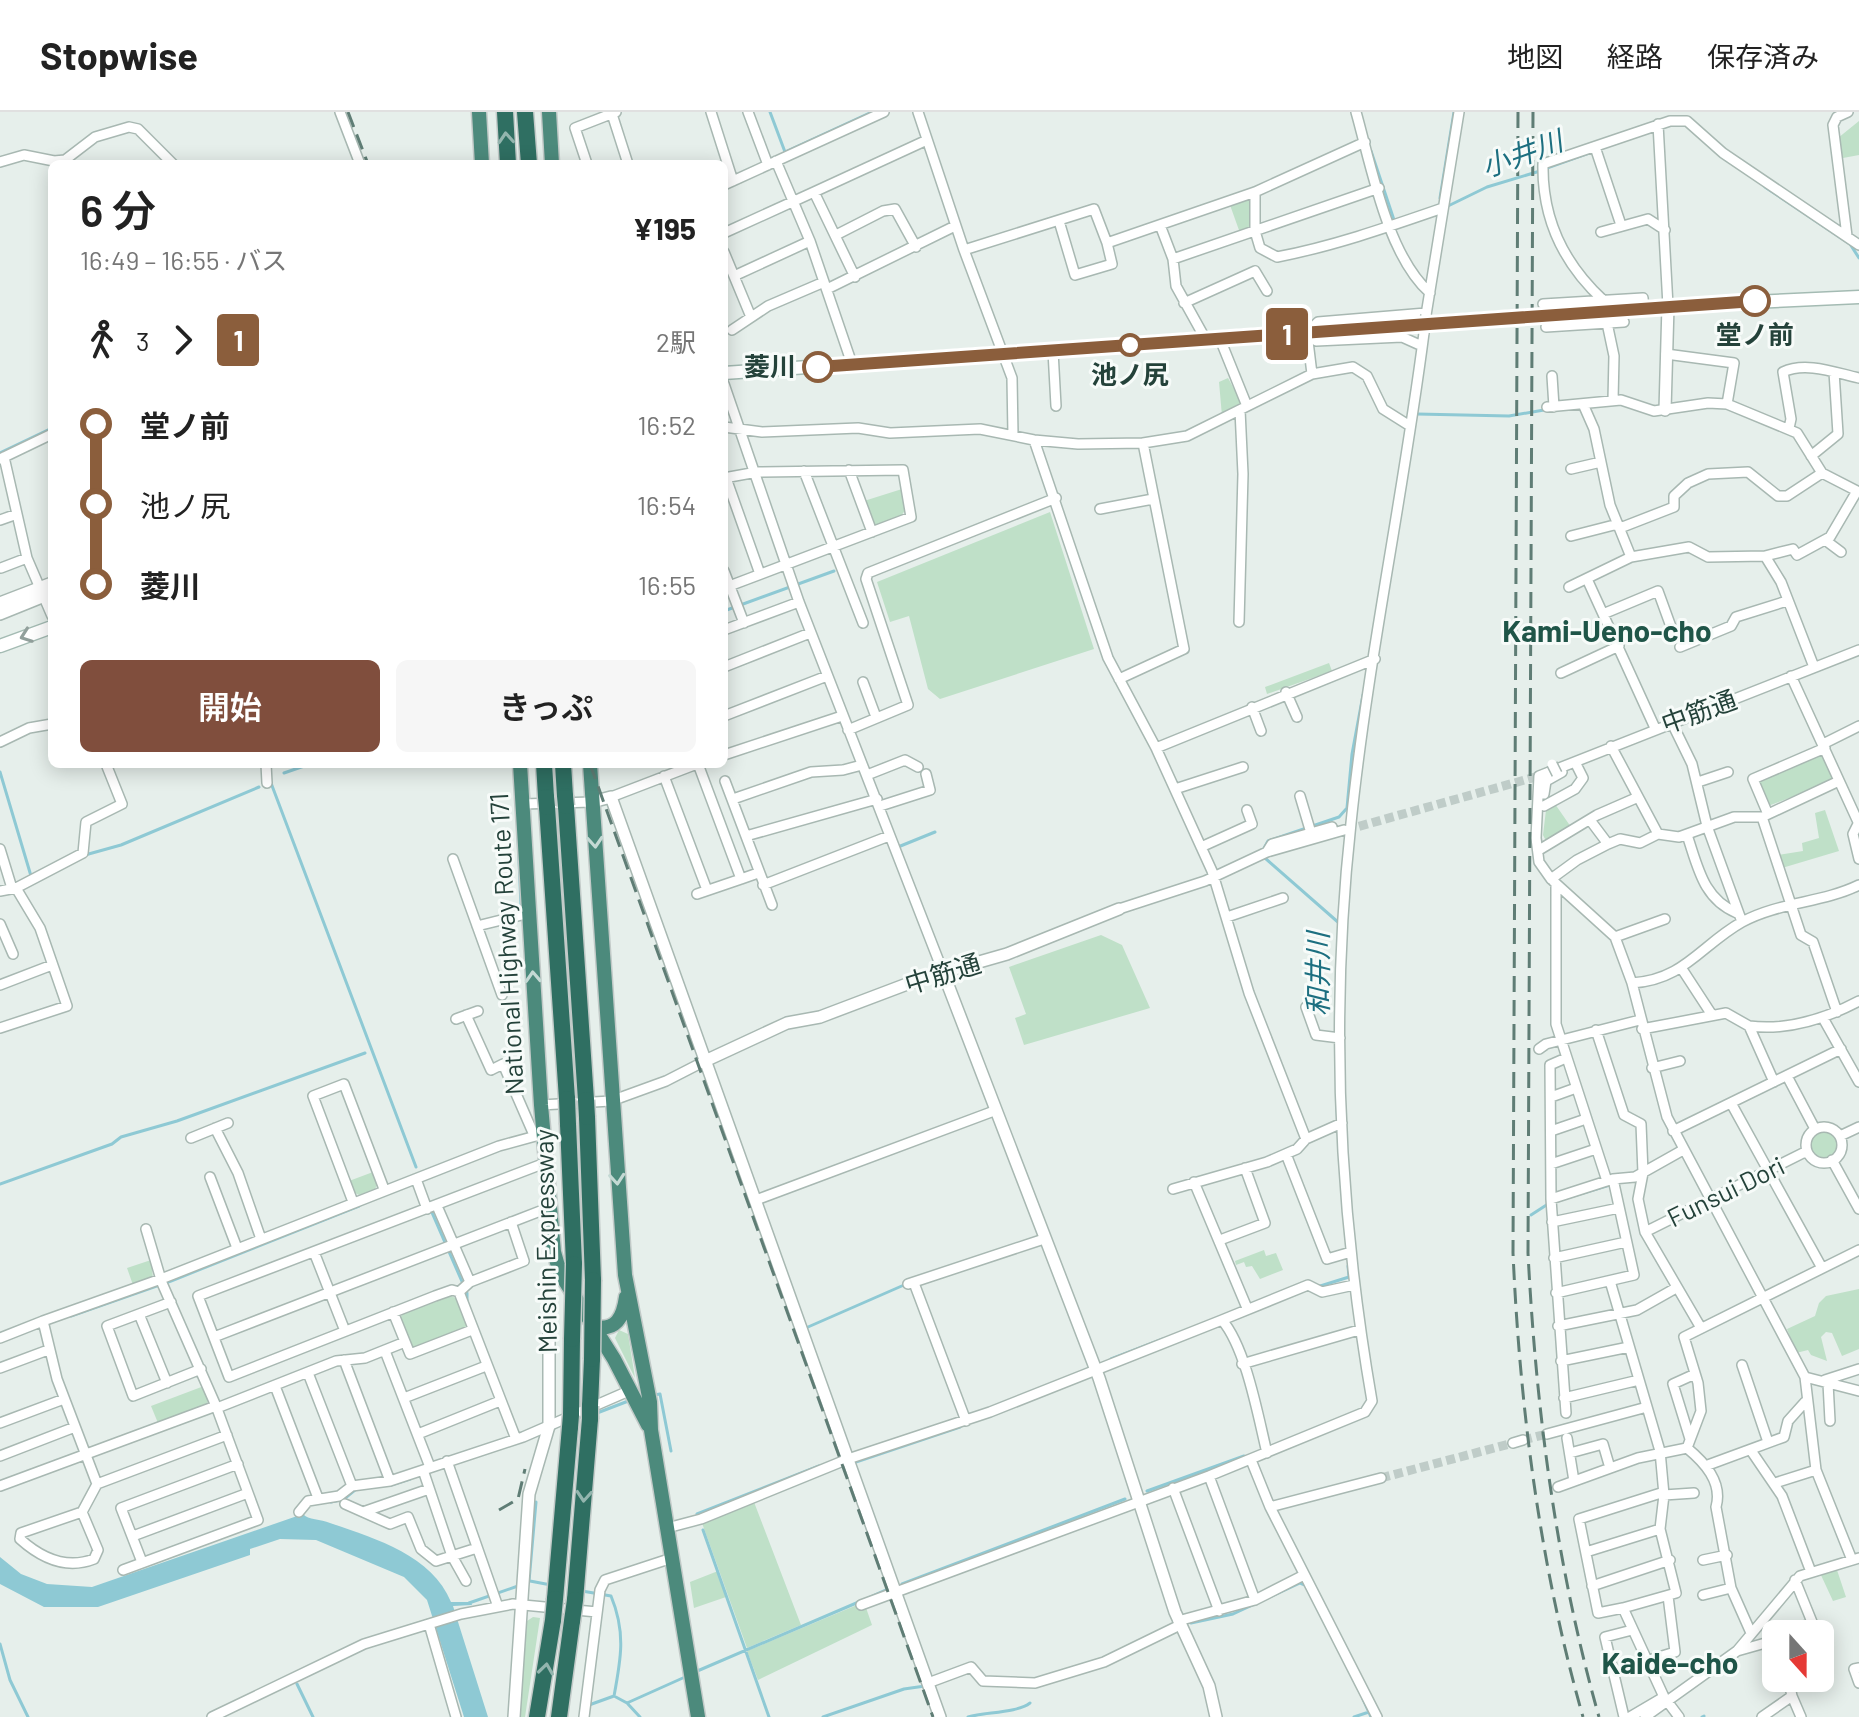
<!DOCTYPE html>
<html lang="ja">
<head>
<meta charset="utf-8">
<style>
  :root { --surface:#fff; --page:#f6f6f6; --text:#222; --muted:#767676; --line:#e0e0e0; --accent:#804e3d }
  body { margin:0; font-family:Barlow,"Noto Sans JP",sans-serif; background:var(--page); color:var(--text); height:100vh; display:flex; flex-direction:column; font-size:30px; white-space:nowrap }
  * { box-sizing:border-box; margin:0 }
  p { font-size:26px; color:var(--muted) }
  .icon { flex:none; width:44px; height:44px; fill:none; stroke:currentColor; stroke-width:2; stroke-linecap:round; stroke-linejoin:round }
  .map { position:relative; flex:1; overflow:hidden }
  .panel { position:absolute; left:48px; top:48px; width:680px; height:608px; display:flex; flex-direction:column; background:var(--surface); border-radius:12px; box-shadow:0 4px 20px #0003 }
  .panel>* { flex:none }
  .badge { padding:0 16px; border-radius:6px; font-size:28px; line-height:52px }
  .needle { width:52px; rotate:159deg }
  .controls { position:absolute; left:1762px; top:1508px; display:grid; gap:16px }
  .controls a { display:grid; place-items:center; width:72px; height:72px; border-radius:12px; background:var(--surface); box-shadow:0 4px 20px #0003; font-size:40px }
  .map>.badge { position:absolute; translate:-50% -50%; box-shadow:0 0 0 4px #fff }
  .legs { display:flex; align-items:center; gap:12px; height:88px; padding:0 32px; font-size:26px }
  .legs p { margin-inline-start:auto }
  .headline { display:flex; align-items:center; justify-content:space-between; height:136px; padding:0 32px }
  h1 { font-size:44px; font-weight:600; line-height:60px }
  .cta { display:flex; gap:16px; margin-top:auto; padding:16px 32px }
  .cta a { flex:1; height:92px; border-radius:12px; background:var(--accent); color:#fff; font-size:32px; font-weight:600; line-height:92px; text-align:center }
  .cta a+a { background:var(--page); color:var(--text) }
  ul { padding:0 32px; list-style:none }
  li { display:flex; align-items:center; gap:28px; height:80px; font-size:30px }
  li i { display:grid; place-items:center; width:12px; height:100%; margin:0 10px; background:currentColor }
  li i::after { content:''; width:20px; height:20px; margin:-10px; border:6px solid; border-radius:50%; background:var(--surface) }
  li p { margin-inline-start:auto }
  li:first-child i { background:linear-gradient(#0000 50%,currentColor 0) }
  li:last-child i { background:linear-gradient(currentColor 50%,#0000 0) }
  header { display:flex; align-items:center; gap:48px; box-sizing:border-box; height:112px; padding:0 40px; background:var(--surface); border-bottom:2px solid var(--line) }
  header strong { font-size:38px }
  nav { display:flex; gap:44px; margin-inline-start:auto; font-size:28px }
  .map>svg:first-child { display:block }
</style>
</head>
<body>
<header>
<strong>Stopwise</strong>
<nav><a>地図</a><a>経路</a><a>保存済み</a></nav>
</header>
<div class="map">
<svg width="1859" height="1605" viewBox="0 0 1859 1605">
  <rect width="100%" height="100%" fill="#e6efeb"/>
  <path fill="#bfe0c8" d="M1859 9V43L1843 46 1838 26Z
    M1252 85 1249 117 1240 121 1230 93Z
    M1228 266 1243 293 1222 304 1219 270Z
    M902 377 906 397 901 404 878 413 872 411 864 389Z
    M1050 400 1094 537 940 587 928 577 909 504 890 510 877 470Z
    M1329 551 1332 559 1267 582 1265 575Z
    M1821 639 1835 663 1833 669 1768 694 1756 666Z
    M1555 692 1571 715 1546 729 1543 723 1546 698Z
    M1825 698 1839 739 1782 756 1778 743 1803 739 1802 731 1819 726 1815 701Z
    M1101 823 1122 833 1150 896 1024 933 1015 906 1026 902 1009 855Z
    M1809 1032a15 15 0 1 1 30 0a15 15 0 1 1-30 0Z
    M373 1060 378 1071 375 1077 359 1083 355 1081 349 1069Z
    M1264 1138 1266 1144 1276 1141 1283 1158 1260 1167 1252 1154 1246 1155 1244 1150 1236 1153 1235 1149Z
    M151 1148 153 1166 133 1173 127 1156Z
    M1859 1177V1237L1842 1244 1832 1221 1826 1220 1821 1225 1827 1249 1811 1243 1808 1238 1796 1241 1787 1217 1815 1204 1819 1191 1826 1184Z
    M451 1184 458 1187 466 1214 464 1220 415 1237 409 1234 400 1208 402 1202Z
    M619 1218 628 1222 635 1266 615 1226Z
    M204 1274 209 1287 206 1293 158 1311 151 1294Z
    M754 1390 801 1513 747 1536 702 1411Z
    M1836 1455 1846 1485 1833 1489 1820 1461Z
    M718 1459 726 1485 694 1496 690 1470Z
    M864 1490 872 1513 758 1568 747 1539Z
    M533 1505 540 1506 525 1605H519L527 1509Z"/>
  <path fill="#8ec9d4" d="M303 1402C308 1408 321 1407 330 1411 374 1426 432 1443 451 1490H471L472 1493 453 1494 488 1605H464L427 1488 404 1465 316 1428 280 1427 250 1437V1443L98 1495H44L0 1472V1445L21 1462 47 1472 92 1475Z"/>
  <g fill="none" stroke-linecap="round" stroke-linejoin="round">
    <path stroke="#8ec9d4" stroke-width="3" d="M770 0 785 40 872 0
      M1371 39 1395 111
      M1547 56 1589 41
      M1765 75 1850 132 1859 146
      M1440 86 1454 0
      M1446 95 1487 75 1540 59
      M1417 302 1509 304 1544 298
      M0 341 52 316
      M724 499 834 459
      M0 660 31 764
      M284 661 310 652
      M271 671 416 1055
      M518 726 521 794
      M898 735 935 720
      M1263 738 1268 729 1339 705 1347 696 1352 642 1363 583
      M85 743 121 733 259 675
      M1265 746 1339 811
      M1337 995 1339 1035
      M0 1072 112 1032 121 1025 177 1009 365 941
      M1570 1085 1613 1072
      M430 1096 467 1181V1193
      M1531 1103 1548 1092
      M1317 1175 1349 1165 1348 1154
      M71 1204 171 1169 359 1094
      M808 1215 904 1173
      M1111 1247 1163 1227
      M654 1283 660 1282 671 1339
      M597 1301 631 1288
      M853 1351 960 1315
      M391 1373 410 1367
      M1147 1379 1244 1344
      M331 1390 344 1387 355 1378
      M697 1402 819 1354
      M703 1418 769 1605
      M529 1469 536 1390
      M530 1469 551 1473
      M902 1472 1125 1387
      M582 1479 611 1484C626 1520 621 1547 614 1584
      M868 1486 890 1476
      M469 1491 518 1474
      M1191 1511 1233 1502 1300 1471 1305 1473
      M0 1532 10 1568 28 1605
      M695 1560 861 1489
      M297 1572 313 1605
      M1363 1587 1371 1605
      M627 1591 685 1565
      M589 1593 614 1584 627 1591 640 1605
      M823 1605 904 1577 925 1574
      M968 1605C986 1600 1017 1601 1030 1591
      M1354 1605 1369 1600
      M1702 1605 1704 1604"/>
    <path stroke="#bfccc8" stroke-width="9" stroke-dasharray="9 4.5" stroke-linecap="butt" d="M1346 718 1539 664
      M1523 1328 1547 1322
      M1381 1366 1513 1331"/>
    <g stroke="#a8b8b2" stroke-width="12">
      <path id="minor" d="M340 0 360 52
        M711 0 733 69
        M748 0 768 53
        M918 0 964 138 1012 266 1013 323
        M1356 0C1371 53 1387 143 1430 181
        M612 2 628 52
        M1658 12 1668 194
        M1595 35 1621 113
        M776 49 810 129 852 252
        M0 50 24 43 54 49 65 48 95 25 129 15 138 17 173 52
        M587 52 575 16 616 0
        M724 73 884 0
        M1255 80V119L1260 136 1277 145C1334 134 1388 115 1443 96
        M1059 109 1075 163 1112 152 1107 131
        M1160 113 1173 147 1176 174 1206 228
        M1601 120 1648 107 1665 118
        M724 121 814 80
        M836 123 883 99 895 97 916 135
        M1847 124 1833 13 1837 5 1848 0
        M964 138 1094 97 1107 131 1255 80 1365 30
        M724 140 751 205
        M1173 147 1379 76
        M734 164 810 129
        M855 165 814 80 927 28
        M827 177 955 114
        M1603 188C1564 152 1542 106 1543 52L1670 9H1687L1723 41 1859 133
        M1184 191 1255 159 1267 179
        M1543 192 1643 186 1644 196
        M1426 203 1459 0
        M1607 211 1614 244 1613 288
        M1546 215 1624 210
        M732 218 768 194 824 170
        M1307 221 1318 210 1426 201
        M1307 221 1316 229 1402 225 1422 234
        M1307 221 1312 262
        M1220 227 1247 294
        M1053 239 1056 294
        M1666 242 1734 251 1727 292
        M1552 264 1554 295
        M724 272 799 490 943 860
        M1583 292 1594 317 1610 393 1631 445
        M1547 295 1621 288 1654 299 1708 291 1727 292 1797 321 1822 361 1859 380
        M724 315 762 320 858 316 890 321 980 317 1034 328 1078 332 1143 331 1187 324 1312 262 1353 255 1367 264 1383 297 1410 314
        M1789 316 1791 307 1783 260C1806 249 1836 261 1859 266
        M1034 328 1108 546 1156 636 1212 759 1249 881 1306 1027
        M1811 344 1838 322 1834 260
        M4 345 27 446 52 504
        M0 347 52 322
        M1571 357 1601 350
        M849 358 872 420
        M804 359 863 511
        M724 366 757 360 903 358 911 405 724 476
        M726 366 760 462
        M1100 397 1153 387
        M0 408 17 402
        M1620 416 1674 395V384L1688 371 1708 362 1748 360 1778 384H1787L1822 361
        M1571 424 1618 412
        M1825 428 1841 440
        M1 456 27 446
        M724 459 744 511
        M1587 467 1655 616
        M1569 475 1631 445 1689 435 1708 445 1765 444
        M1603 502 1658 479 1674 523
        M1239 510 1243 362 1240 298
        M724 518 799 490
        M1680 535 1731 514 1736 505 1787 489
        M724 555 810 521
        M1814 555 1781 470 1765 444 1793 437 1797 443 1830 425 1857 379
        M1561 561 1619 534
        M1791 564 1859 712
        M1119 567 1184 537 1143 331
        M863 570 876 605
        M1286 580 1297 605
        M1252 595 1261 619
        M724 604 827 564
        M1671 609 1692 652 1707 714 1742 810
        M848 618 908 593 866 467 868 461 1056 386
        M0 630 29 616 52 612
        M1823 632 1859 614
        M1611 634 1658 722 1679 725 1734 705H1762L1839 669
        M1156 636 1375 547
        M724 643 842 604
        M266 652 267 671
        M698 652 741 767 758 761
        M867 663 905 648 918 655
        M664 664 707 778
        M725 669 772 793
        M1698 670 1728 660
        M1175 677 1243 655
        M1544 682 1546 669 1562 660
        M1300 684 1311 721
        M611 685 697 652
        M733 687 811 660 843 658 862 653
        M523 692 592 690
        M880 694 930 678 926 662
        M1544 694 1575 677 1583 666 1577 654
        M1767 700 1753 667 1825 636
        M1762 705 1801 823 1813 830 1837 900
        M1590 708 1608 732
        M1858 712 1853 722 1859 747
        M1687 723C1698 755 1703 787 1737 801
        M746 724 877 687
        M1201 735 1252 712 1247 698
        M0 737 11 773 16 776 83 741 86 710 122 692 106 652
        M1539 738 1597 703 1636 686
        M1267 740 1272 732 1332 715
        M453 747 502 883
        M1551 767 1577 748 1608 732 1620 727 1640 731 1658 722
        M1556 772V912L1607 1069
        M763 773 889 724
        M0 779 16 776 40 816 67 894 0 916
        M697 782 741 767
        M1119 797 1205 769 1267 740 1344 718
        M1227 805 1283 786
        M0 812 13 842
        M477 814 530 801
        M1615 825 1665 807
        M1682 857 1712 903
        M1632 871C1684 868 1701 833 1742 810 1779 790 1822 791 1859 773
        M0 873 52 853
        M1306 895 1316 923 1340 926
        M466 903 491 958 503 952 534 1023
        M1823 906 1859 970
        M456 907 478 899
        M1749 914C1788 919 1825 907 1859 889
        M1642 917 1726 901 1749 914 1774 970
        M1596 918 1624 1003 1641 1012 1643 1061 1638 1087 1645 1120 1701 1216
        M1539 937 1546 932 1640 908
        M1566 946 1550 953 1551 1087 1566 1301
        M1652 956 1680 949
        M1787 964 1815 1017
        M1551 985 1576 976
        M1731 991 1822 1156
        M541 993 611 989 666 969 705 949
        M1806 1033a18 18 0 1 1 36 0a18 18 0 1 1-36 0Z
        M215 1016 238 1061 261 1127
        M1551 1019 1586 1007
        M1673 1019 1841 937
        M1840 1024 1859 1015
        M191 1026 228 1011
        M1286 1042 1327 1147 1351 1140
        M1832 1048 1859 1097
        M1551 1052 1596 1037
        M210 1065 237 1136
        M416 1067 427 1097
        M1194 1070 1247 1196
        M1173 1077 1267 1050 1297 1037 1306 1027 1342 1011
        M1551 1087 1613 1067 1635 1065 1683 1038
        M756 1088 994 999
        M353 1090 313 984 344 972 384 1077
        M437 1094 470 1170
        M511 1110 524 1149 470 1170 459 1180 452 1178 435 1184 229 1265 198 1184 545 1051
        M1552 1110 1619 1096
        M1645 1120 1807 1039
        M1220 1128 1265 1111 1245 1056
        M314 1140 345 1219
        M1554 1146 1626 1130
        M1610 1169 1660 1339 1664 1383 1660 1417 1676 1481 1623 1496 1664 1585 1679 1605
        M914 1171 966 1309
        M908 1172 1044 1127
        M459 1180 516 1327
        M1556 1181 1634 1163 1613 1067
        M171 1190 107 1214 133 1284 201 1257
        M393 1200 410 1242 472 1218
        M139 1202 167 1271
        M1222 1208 1308 1173 1322 1180 1354 1173
        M1558 1214 1637 1198 1676 1176
        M214 1225 548 1096
        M0 1226 43 1209
        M385 1239 430 1355
        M344 1248 390 1369
        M1561 1249 1629 1235
        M1242 1252 1359 1218
        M1742 1253 1768 1330
        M0 1256 48 1238
        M308 1261 352 1374
        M1805 1265 1859 1279
        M1825 1268 1859 1257
        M1828 1271 1830 1309
        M275 1274 318 1386
        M404 1286 486 1254
        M1564 1286 1639 1268
        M217 1296 336 1249 365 1246 405 1230
        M0 1311 64 1287
        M418 1322 500 1289
        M1547 1322 1647 1295
        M1567 1326 1574 1369
        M1690 1327 1673 1272 1695 1262
        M1513 1331 1523 1328
        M1687 1336C1704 1350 1723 1370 1716 1395L1731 1476 1751 1521
        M1752 1340 1782 1384 1811 1460
        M1570 1341 1603 1332 1610 1356
        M0 1344 75 1315
        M1251 1348 1270 1395 1377 1605
        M447 1349 497 1492
        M1708 1353 1784 1325 1788 1309 1805 1290
        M423 1358 452 1444 466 1469
        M1209 1364 1255 1488
        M1775 1371 1816 1358
        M97 1372 57 1267 43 1209 161 1167 499 1034 543 1022
        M0 1374 216 1294
        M1558 1375 1638 1346 1687 1336 1701 1299 1698 1271 1684 1225 1859 1138
        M1173 1376 1219 1499
        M1664 1383 1694 1381
        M345 1392 390 1412 408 1405 421 1437 436 1449 477 1436
        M1270 1395 1381 1366
        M82 1400 21 1421 20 1427C40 1445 66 1458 94 1447L98 1438 82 1400 97 1372 227 1323
        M299 1400 308 1389 339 1384 352 1374 390 1369 523 1325 631 1278
        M363 1400 429 1377
        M667 1416 701 1407 848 1347 990 1300 1222 1208C1246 1236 1258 1304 1267 1341
        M133 1424 248 1381
        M1586 1440 1660 1417
        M1703 1448 1727 1443
        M1852 1448 1816 1358 1805 1265 1667 1005 1632 871 1615 825 1551 767 1539 750 1536 726 1539 664 1859 538
        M142 1450 121 1396 238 1352
        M123 1458 258 1408 216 1294 162 1171 146 1117
        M1592 1474 1670 1448
        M1703 1483 1731 1476
        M861 1493 1209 1364 1365 1300 1372 1289C1339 1099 1330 902 1351 711 1368 547 1403 385 1424 221
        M1623 1496 1598 1501 1579 1407 1664 1380
        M1178 1509 1255 1488 1304 1463
        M429 1512 456 1605
        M1790 1522 1812 1510 1795 1468
        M1737 1539 1776 1528
        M1646 1549 1675 1540 1668 1484
        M1859 1556 1854 1557 1859 1571
        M928 1571 971 1555 983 1569 1035 1571 1104 1550 1180 1513
        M1792 1584 1801 1605
        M212 1605 364 1532 461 1502 513 1492 597 1500
        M584 1605 600 1478 605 1468 672 1446
        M1624 1605 1605 1525 1632 1518
        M1630 1605 1664 1585
        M1645 1605 1737 1539 1800 1464 1859 1446
        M1762 1605 1792 1584 1788 1566"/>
    </g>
    <g stroke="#a8b8b2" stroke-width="14">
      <path id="tertiary" d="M1665 298 1668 194
        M0 491 52 471
        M0 502 52 481
        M592 690 611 685 940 1605
        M943 860 1099 1266 1175 1500 1209 1574 1216 1605
        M705 949 787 911 820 905 923 866 1007 842 1119 797
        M514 1605 529 1382 549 1314V1175L560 1161"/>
    </g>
    <g stroke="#a4bbb3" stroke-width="15">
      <path id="secondary" d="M724 261 1668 194 1859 185
        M0 534 52 515"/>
    </g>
    <g stroke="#c2cac8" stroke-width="17">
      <path id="trunk" d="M479 0 482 52
        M549 0 552 52
        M520 652 541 993 554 1140 560 1161 614 1247 648 1313
        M590 652 625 1163 650 1290 651 1318 698 1605
        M594 1215C616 1219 623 1206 626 1185"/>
    </g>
    <g stroke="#c2cac8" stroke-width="19">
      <path id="motorway" d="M505 0 508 52
        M525 0 529 52
        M544 652 546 685
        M563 652 565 684
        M566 694 586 988
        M547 695 567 987
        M587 1005 593 1168
        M568 1012 574 1152
        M590 1294 592 1247
        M571 1303 572 1227
        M555 1487 570 1315
        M575 1488 590 1307
        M537 1605 553 1508
        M559 1605 572 1509"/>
    </g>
    <use href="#minor" stroke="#fff" stroke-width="9"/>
    <use href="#tertiary" stroke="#fff" stroke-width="11"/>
    <use href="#secondary" stroke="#fff" stroke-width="12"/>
    <use href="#trunk" stroke="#4c8a7c" stroke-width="14"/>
    <use href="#motorway" stroke="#2f6f62" stroke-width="16"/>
    <path stroke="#5f7d75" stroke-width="3" stroke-dasharray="16 8" stroke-linecap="butt" d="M348 0 368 52
      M1518 0 1513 1141C1520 1298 1540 1454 1583 1605
      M1533 0 1528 1141C1536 1298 1556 1453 1599 1605
      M590 652 933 1605
      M499 1398 518 1387 525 1357"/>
    <g stroke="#a8b8b2" stroke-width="12" stroke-linecap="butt">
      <path id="minor-bridge" d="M1424 221 1426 203
        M1552 652 1557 662"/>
    </g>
    <g stroke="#c2cac8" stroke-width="19" stroke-linecap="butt">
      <path id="motorway-bridge" d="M565 684 566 694
        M546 685 547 695
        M567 987 568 1012
        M586 988 587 1005
        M572 1227 574 1152
        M592 1247 593 1168
        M590 1307V1294
        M570 1315 571 1303
        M553 1508 555 1487
        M572 1509 575 1488"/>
    </g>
    <use href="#minor-bridge" stroke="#fff" stroke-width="9"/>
    <use href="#motorway-bridge" stroke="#2f6f62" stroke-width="16"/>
  </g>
  <defs><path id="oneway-chevron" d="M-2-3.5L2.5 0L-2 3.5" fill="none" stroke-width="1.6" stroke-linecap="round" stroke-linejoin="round" transform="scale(2)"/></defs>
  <g stroke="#93b5ae">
    <use href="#oneway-chevron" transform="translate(506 26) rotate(-94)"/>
    <use href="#oneway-chevron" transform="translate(584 1384) rotate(94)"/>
    <use href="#oneway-chevron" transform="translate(546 1557) rotate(-82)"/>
  </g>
  <use stroke="#92a09c" href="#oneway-chevron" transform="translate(26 524) rotate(160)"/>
  <g stroke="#c4d9d4">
    <use href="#oneway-chevron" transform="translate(595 730) rotate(86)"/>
    <use href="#oneway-chevron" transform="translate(533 865) rotate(-93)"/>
    <use href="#oneway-chevron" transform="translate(617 1067) rotate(85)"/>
  </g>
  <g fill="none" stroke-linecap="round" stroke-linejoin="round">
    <g stroke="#fff" stroke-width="18">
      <path id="line-1" d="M818 255 1755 189"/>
    </g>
    <use href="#line-1" stroke="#8b5e3c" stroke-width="12"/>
  </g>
  <g fill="#fff" stroke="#8b5e3c" stroke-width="4">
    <circle cx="1755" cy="189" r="14"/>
    <circle cx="1130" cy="233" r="10"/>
    <circle cx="818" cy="255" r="14"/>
  </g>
  <g text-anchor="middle" stroke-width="6" stroke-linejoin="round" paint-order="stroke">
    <g font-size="26" font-weight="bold" fill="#24423a" stroke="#f7fbf9">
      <text x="1755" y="232">堂ノ前</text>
      <text x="796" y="264" text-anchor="end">菱川</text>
      <text x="1130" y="272">池ノ尻</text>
    </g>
    <g font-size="26" fill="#24423a" stroke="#f7fbf9">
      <text transform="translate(1699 600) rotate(-20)" y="9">中筋通</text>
      <text transform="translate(507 832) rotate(-93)" y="9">National Highway Route 171</text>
      <text transform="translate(943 862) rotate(-17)" y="9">中筋通</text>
      <text transform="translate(1726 1080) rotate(-26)" y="9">Funsui Dori</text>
      <text transform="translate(546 1129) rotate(-91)" y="9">Meishin Expressway</text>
    </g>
    <g font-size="28" font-style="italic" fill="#1c6f80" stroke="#f7fbf9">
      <text transform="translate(1522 42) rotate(-20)" y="10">小井川</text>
      <text transform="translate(1318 862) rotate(-90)" y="10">和井川</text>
    </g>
    <g font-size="30" font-weight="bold" fill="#1f5548" stroke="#f7fbf9">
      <text x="1607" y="530">Kami-Ueno-cho</text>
      <text x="1670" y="1562">Kaide-cho</text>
    </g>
  </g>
</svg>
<div class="controls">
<a><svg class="needle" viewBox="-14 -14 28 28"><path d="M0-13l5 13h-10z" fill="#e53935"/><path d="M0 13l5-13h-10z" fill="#767676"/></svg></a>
</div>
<b class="badge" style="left:1287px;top:222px;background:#8b5e3c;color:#fff">1</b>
<section class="panel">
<div class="headline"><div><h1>6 分</h1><p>16:49 – 16:55 · バス</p></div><b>¥195</b></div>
<div class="legs"><svg class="icon" aria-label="walk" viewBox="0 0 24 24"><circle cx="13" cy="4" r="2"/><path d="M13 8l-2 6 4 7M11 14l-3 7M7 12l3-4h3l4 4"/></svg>3<svg class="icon" aria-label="forward" viewBox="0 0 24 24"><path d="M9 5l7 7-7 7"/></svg><b class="badge" style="background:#8b5e3c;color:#fff">1</b><p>2駅</p></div>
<ul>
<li><i style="color:#8b5e3c"></i><b>堂ノ前</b><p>16:52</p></li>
<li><i style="color:#8b5e3c"></i><span>池ノ尻</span><p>16:54</p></li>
<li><i style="color:#8b5e3c"></i><b>菱川</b><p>16:55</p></li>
</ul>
<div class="cta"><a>開始</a><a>きっぷ</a></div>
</section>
</div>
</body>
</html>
